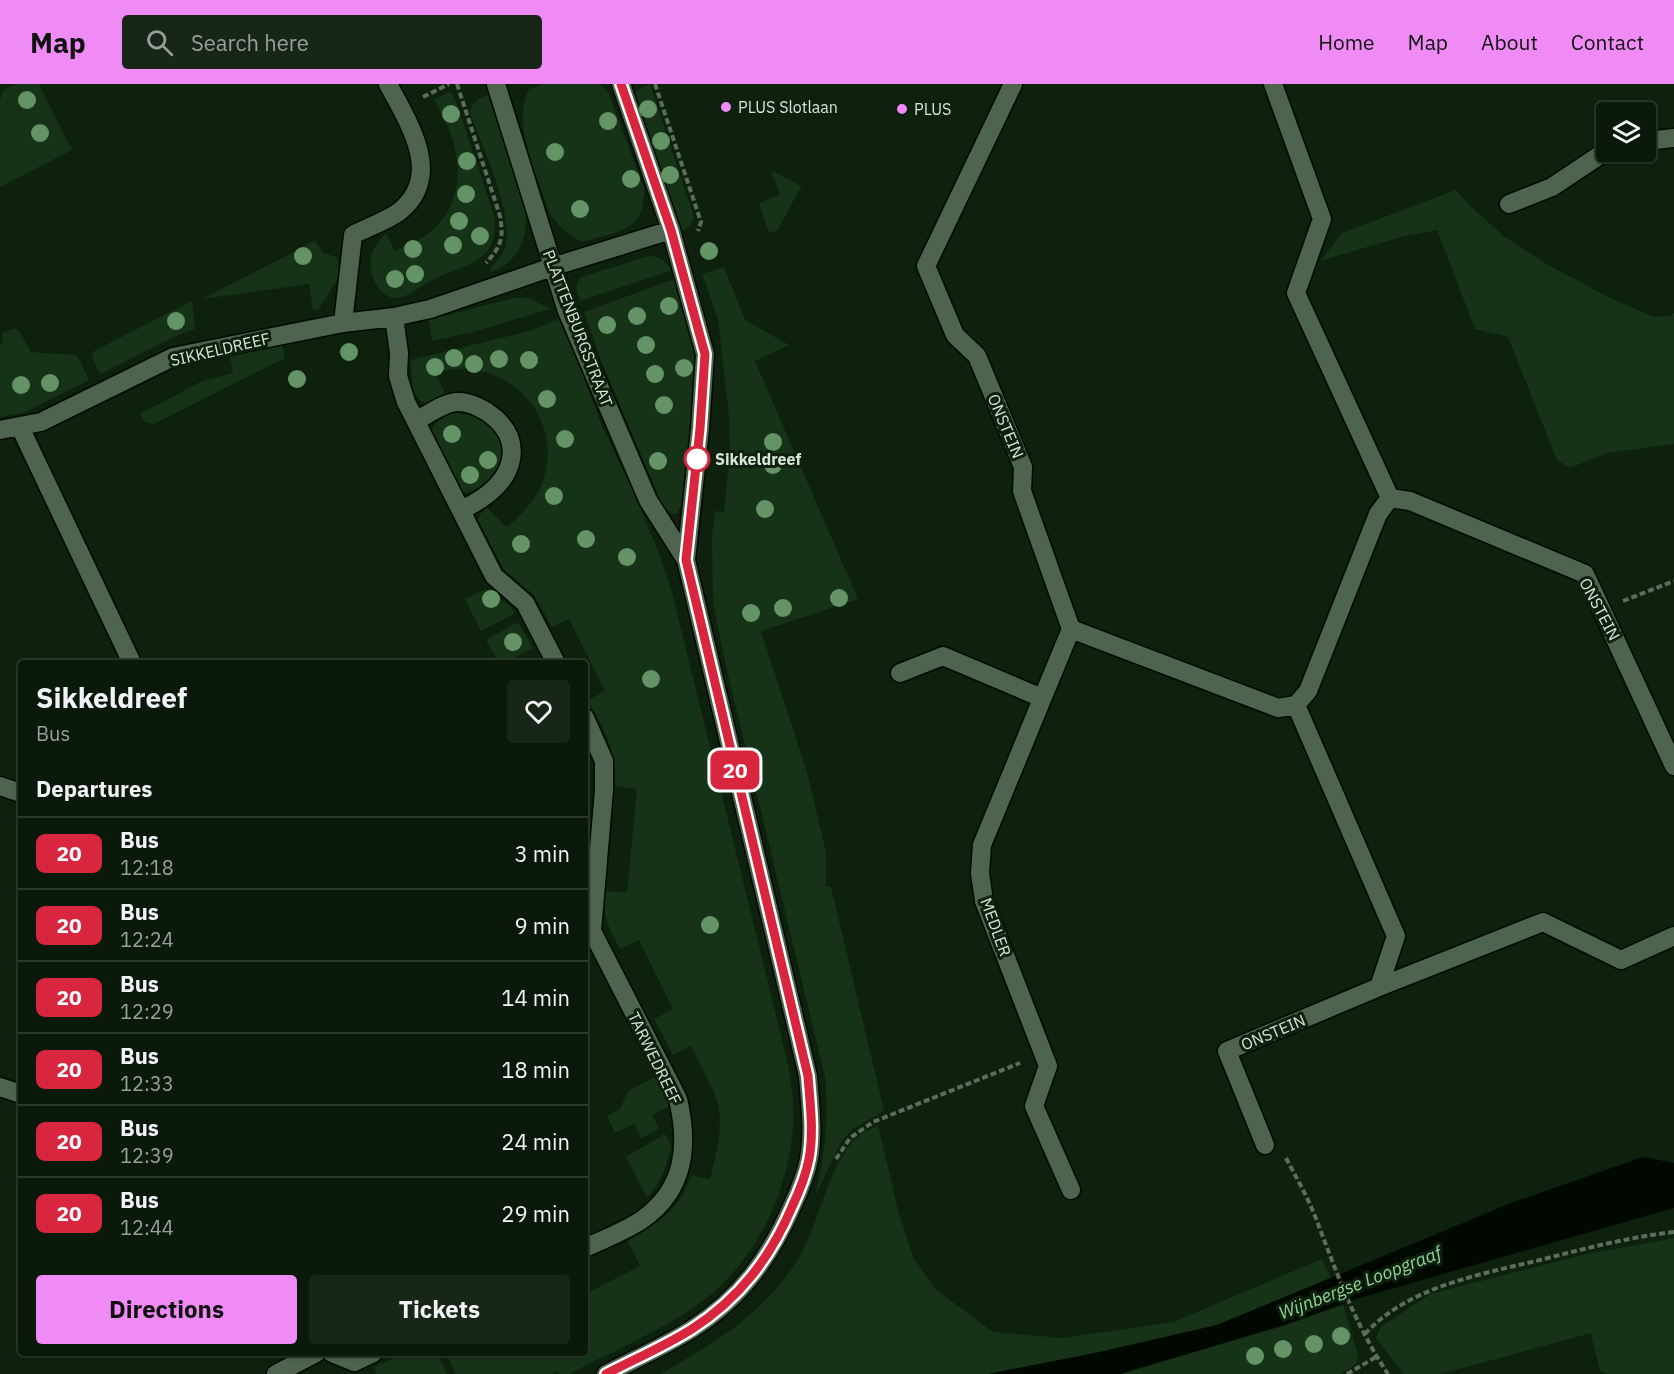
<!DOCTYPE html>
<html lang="en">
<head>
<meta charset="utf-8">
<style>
  :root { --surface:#0a190a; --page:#182618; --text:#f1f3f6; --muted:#99a09c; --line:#2a382b; --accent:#f08bf6 }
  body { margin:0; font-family:"IBM Plex Sans",sans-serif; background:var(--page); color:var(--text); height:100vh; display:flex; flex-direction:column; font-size:22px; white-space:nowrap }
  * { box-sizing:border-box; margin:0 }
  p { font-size:20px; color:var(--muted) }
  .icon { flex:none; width:33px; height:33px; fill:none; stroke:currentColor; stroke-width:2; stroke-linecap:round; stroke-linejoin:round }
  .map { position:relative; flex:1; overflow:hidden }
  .details { position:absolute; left:18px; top:576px; width:570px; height:696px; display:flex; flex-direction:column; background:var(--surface); border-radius:6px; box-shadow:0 2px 4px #0004,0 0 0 2px var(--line) }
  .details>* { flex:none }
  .badge { padding:0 12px; border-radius:9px; font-size:21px; line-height:39px }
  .tools { position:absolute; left:1596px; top:18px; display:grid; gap:12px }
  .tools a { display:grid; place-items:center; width:60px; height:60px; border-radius:6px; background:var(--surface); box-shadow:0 2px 4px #0004,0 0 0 2px var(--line); font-size:30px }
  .map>.badge { position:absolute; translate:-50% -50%; box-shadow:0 0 0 3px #fff }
  h2 { padding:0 18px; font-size:22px; line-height:54px }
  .round { display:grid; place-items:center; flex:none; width:63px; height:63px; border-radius:6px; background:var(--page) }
  .summary { display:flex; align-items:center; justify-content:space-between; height:102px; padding:0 18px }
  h1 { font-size:28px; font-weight:700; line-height:45px }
  .primary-button { display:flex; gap:12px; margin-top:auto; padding:12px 18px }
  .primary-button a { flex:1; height:69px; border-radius:6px; background:var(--accent); color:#111; font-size:24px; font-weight:700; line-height:69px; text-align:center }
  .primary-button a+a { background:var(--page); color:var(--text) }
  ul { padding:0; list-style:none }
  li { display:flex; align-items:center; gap:18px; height:72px; padding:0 18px; border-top:2px solid var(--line) }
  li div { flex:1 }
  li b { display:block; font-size:22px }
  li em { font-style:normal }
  li .badge { min-width:66px; font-weight:700; text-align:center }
  header { display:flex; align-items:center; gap:36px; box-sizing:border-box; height:84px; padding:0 30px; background:var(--accent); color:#111 }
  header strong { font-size:28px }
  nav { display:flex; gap:33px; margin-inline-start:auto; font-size:21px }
  .search { width:420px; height:54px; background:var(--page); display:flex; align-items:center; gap:15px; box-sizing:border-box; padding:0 21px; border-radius:6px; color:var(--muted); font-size:22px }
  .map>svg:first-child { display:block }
</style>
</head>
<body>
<header>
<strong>Map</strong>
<div class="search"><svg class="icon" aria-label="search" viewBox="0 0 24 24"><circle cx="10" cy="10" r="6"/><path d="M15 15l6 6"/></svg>Search here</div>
<nav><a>Home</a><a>Map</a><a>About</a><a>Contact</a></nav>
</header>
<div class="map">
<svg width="1674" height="1290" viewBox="0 0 1674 1290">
  <rect width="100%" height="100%" fill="#0d210e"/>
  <path fill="#163317" d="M16 0H39L72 66 0 103V16L3 6Z
    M544 0H600L608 8 644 104C646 149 617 147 582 158 568 150 559 143 550 130 538 94 511 41 529 5Z
    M650 0 694 133C693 141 688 144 681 148L634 8Z
    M449 8 453 10C464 40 474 71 484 101 488 115 496 131 495 145 492 181 458 183 432 196 420 202 410 213 396 214 377 214 368 187 371 172 374 162 380 156 386 149L395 167C405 162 416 158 425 152 458 129 464 90 452 53 448 40 440 28 434 15Z
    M488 11 526 126C527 157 521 174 492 188L490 185C497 177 505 168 506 158 512 126 482 61 470 29 472 18 477 15 488 11Z
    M771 86 801 102 778 146 769 149 759 119 780 111Z
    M1456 106 1468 120 1505 153 1545 179 1610 214 1654 233 1670 232 1674 229V360L1607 369 1570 384 1557 376 1508 253 1475 245 1437 146 1401 153 1320 177 1342 149Z
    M315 157 323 169 337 173 340 191 319 225 313 227 309 200 202 215Z
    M648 172C660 172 665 177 672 186L580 217C577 207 573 200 582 193Z
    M724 183 745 236 789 261 755 277 858 515 761 547 807 688 826 768V802L831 803 884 1027 853 1045 841 1058 815 1112C825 1070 829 1036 825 993L726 582 713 519 712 453 715 427 724 428 730 365 729 332 718 235 702 190Z
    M677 194 698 269V293L681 422 676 430C667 429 665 426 661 418L601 277 584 228Z
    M514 214H529L550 225 473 248 432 257 429 236Z
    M192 217 195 245 180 250 100 290 92 273 94 267Z
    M561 234 602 342 636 414 660 472 672 508 786 972C791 995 795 1021 793 1045 786 1118 750 1188 687 1228 651 1251 607 1270 569 1290H559L557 1287 552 1290H456L446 1269H585V1210L640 1182 628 1157C658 1138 680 1127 691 1091L710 1095C717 1067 726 1036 714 1008 707 992 698 977 691 962L673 971 654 935 673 925 639 856 620 865C607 841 604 834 604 807L627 809 637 705 615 702C616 664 605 649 588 616L605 607 569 535 552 543 534 511 504 486 478 436 481 429 487 424 507 443C520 432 532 420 540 404 571 336 505 267 435 289L445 309 427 320C409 315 412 291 411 276L530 247Z
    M14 244 19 247 31 268 77 271 89 296 23 329 0 333V263L3 256 2 249Z
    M282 260 285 274 154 340 145 338 140 330 202 297 233 289 229 269Z
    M454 329C500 329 522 381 480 403 474 406 469 409 462 408L459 403 432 347C433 337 446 333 454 329Z
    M486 505 511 523 515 529 481 547 465 515Z
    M518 538 533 564 505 579H499L486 556Z
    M658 992 672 1021 652 1031 659 1045 641 1054 634 1040 615 1049 607 1032 620 1025 628 1007Z
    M878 1041 898 1126 913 1173 935 1205 993 1248 1063 1254 1173 1238 1322 1175 1331 1194 1217 1241 1100 1268 988 1290H660C712 1261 755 1235 791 1186 818 1149 822 1099 849 1062 856 1052 868 1046 878 1041Z
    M665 1050 671 1061C666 1083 663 1097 647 1113L626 1073Z
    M1674 1154V1290H1608L1600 1287 1591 1249 1440 1290H1404L1376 1254 1381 1243 1430 1210 1587 1170Z
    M1343 1221 1358 1271 1356 1280 1340 1290H1120L1285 1241Z
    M403 1269H437L447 1290H376L374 1283Z"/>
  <path fill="#000800" d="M1643 1073 1674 1079V1124L1356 1215 1285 1241 1120 1290H988L1100 1268 1217 1241 1511 1119Z"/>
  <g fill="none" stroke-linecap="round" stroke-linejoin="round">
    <g stroke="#000a00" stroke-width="21">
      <path id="minor" d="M496 0 567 227 648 416 686 476 808 992C810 1019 814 1048 809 1075 806 1090 800 1105 794 1118 771 1172 742 1213 692 1245 665 1262 635 1275 606 1290
        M621 0 671 146 705 270 700 345 686 476
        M1013 0 926 182 955 251 977 272 1023 383 1022 407 1071 545 1278 624 1296 621 1308 607 1378 430 1390 414
        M1273 0 1322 135 1296 209 1390 414
        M1646 57 1674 54
        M1509 120 1552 103 1606 67
        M394 233 399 269 398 292 406 318 494 492 525 519 556 579
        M343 239 353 151C368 143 387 137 400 127 444 91 408 38 388 0
        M416 337C427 331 444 318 458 318 471 318 486 326 495 334 521 357 515 388 489 409 481 416 471 421 462 426
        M20 343 132 579
        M0 346 41 338 173 273 343 239 394 233 430 225 552 183 671 146
        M1390 414 1410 417 1585 490 1674 682
        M900 589 943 572 1042 614
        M1296 621 1396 852 1379 903 1543 838 1621 876 1674 852
        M585 634 604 677V706L592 847 678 1015C689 1062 685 1105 643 1135 626 1147 604 1155 585 1164
        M0 702 21 709
        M0 1003 21 1010
        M1265 1061 1227 967 1379 903
        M1071 1106 1034 1022 1048 982 984 817 980 789 982 761 1071 545
        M332 1269 354 1278 373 1269
        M276 1290 316 1269"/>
    </g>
    <path stroke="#5c6d5d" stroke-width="4" stroke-dasharray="6 3" stroke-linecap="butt" d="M457 0 500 132C504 155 501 162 486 179
      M655 0 701 138 698 147
      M423 13 449 0
      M1623 517 1674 497
      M1286 1074C1296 1093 1307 1112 1315 1132 1336 1187 1355 1241 1388 1290
      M836 1075 850 1054 873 1038 1020 979
      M1365 1250C1408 1202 1483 1190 1544 1175 1587 1164 1630 1153 1674 1148
      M1347 1290 1376 1273"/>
    <use href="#minor" stroke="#4e644e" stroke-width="18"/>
  </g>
  <g fill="#649365">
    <circle cx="27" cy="16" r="9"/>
    <circle cx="648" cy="25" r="9"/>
    <circle cx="451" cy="30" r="9"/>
    <circle cx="608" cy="37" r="9"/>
    <circle cx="40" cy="49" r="9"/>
    <circle cx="661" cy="57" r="9"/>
    <circle cx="555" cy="68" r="9"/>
    <circle cx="467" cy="77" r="9"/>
    <circle cx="670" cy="91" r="9"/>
    <circle cx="631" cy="95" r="9"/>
    <circle cx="466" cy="110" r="9"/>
    <circle cx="580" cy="125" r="9"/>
    <circle cx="459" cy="137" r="9"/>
    <circle cx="480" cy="152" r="9"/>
    <circle cx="453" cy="161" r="9"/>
    <circle cx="413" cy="165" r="9"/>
    <circle cx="709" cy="167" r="9"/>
    <circle cx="303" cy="172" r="9"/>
    <circle cx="415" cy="190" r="9"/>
    <circle cx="395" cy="195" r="9"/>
    <circle cx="669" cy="222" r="9"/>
    <circle cx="637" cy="232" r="9"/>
    <circle cx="176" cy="237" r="9"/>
    <circle cx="607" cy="241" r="9"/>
    <circle cx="646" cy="261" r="9"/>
    <circle cx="349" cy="268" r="9"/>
    <circle cx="454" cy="274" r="9"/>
    <circle cx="499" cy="275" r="9"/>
    <circle cx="529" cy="276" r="9"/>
    <circle cx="474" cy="280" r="9"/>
    <circle cx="435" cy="283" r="9"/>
    <circle cx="684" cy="284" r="9"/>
    <circle cx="655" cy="290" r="9"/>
    <circle cx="297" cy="295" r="9"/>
    <circle cx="50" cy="299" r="9"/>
    <circle cx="21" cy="301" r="9"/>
    <circle cx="547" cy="315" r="9"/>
    <circle cx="664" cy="321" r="9"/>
    <circle cx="452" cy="350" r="9"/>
    <circle cx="565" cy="355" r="9"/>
    <circle cx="773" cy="358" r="9"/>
    <circle cx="488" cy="376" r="9"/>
    <circle cx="658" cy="377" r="9"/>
    <circle cx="773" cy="381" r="9"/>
    <circle cx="470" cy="391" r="9"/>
    <circle cx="554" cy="412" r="9"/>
    <circle cx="765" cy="425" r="9"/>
    <circle cx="586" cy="455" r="9"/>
    <circle cx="521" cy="460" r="9"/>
    <circle cx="627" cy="473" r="9"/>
    <circle cx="839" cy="514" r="9"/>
    <circle cx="491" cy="515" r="9"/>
    <circle cx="783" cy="524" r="9"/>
    <circle cx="751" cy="529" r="9"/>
    <circle cx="513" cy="558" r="9"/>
    <circle cx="651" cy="595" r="9"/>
    <circle cx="710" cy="841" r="9"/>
    <circle cx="1341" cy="1252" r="9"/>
    <circle cx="1314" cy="1260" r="9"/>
    <circle cx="1283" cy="1265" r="9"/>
    <circle cx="1255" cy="1272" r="9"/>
  </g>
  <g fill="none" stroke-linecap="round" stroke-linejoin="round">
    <g stroke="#fff" stroke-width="14">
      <path id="line" d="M606 1290C635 1275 665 1262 692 1245 740 1214 770 1174 792 1123 799 1108 806 1091 809 1075 814 1048 810 1019 808 992L686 476 700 345 705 270 671 146 621 0"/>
    </g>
    <use href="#line" stroke="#d7263d" stroke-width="9"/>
  </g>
  <g fill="#f08bf6" stroke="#0d210e" stroke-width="2">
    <circle cx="726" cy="23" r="6"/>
    <circle cx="902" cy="25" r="6"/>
  </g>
  <circle fill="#fff" stroke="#d7263d" stroke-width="3" cx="697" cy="375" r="12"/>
  <g text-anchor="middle" stroke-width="6" stroke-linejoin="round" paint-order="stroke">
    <g font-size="16" fill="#d7e4d7" stroke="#0d210e" text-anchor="start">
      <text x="738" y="29">PLUS Slotlaan</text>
      <text x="914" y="31">PLUS</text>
    </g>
    <g font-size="16" fill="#d7e4d7" stroke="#0d210e">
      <text transform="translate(578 244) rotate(69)" y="6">PLATTENBURGSTRAAT</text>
      <text transform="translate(220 265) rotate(-13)" y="6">SIKKELDREEF</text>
      <text transform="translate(1006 342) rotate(67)" y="6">ONSTEIN</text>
      <text transform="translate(1600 525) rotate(62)" y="6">ONSTEIN</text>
      <text transform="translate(996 843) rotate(70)" y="6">MEDLER</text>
      <text transform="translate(1273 948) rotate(-23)" y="6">ONSTEIN</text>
      <text transform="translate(655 974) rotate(64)" y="6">TARWEDREEF</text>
    </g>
    <g font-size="16" font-weight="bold" fill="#d7e4d7" stroke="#0d210e" text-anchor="start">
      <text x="715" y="381">Sikkeldreef</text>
    </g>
    <g font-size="18" font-style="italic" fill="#94d695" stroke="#0d210e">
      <text transform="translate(1360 1199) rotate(-21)" y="6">Wijnbergse Loopgraaf</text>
    </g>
  </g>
</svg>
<div class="tools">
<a><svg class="icon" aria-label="layers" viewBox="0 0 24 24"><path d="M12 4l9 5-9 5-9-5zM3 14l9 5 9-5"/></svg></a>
</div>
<b class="badge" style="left:735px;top:686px;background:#d7263d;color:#fff">20</b>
<section class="details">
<div class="summary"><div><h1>Sikkeldreef</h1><p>Bus</p></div><a class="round"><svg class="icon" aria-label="heart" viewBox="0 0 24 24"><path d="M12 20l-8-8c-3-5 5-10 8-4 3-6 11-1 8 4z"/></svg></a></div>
<h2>Departures</h2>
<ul>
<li><span class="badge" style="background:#d7263d;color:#fff">20</span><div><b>Bus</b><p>12:18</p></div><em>3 min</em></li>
<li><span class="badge" style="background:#d7263d;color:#fff">20</span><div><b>Bus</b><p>12:24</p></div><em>9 min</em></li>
<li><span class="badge" style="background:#d7263d;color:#fff">20</span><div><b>Bus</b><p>12:29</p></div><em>14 min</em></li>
<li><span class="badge" style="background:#d7263d;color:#fff">20</span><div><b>Bus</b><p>12:33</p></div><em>18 min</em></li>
<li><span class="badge" style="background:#d7263d;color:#fff">20</span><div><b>Bus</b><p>12:39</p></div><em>24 min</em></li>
<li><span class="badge" style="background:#d7263d;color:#fff">20</span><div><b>Bus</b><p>12:44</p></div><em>29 min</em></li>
</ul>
<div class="primary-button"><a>Directions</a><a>Tickets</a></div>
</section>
</div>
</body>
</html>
